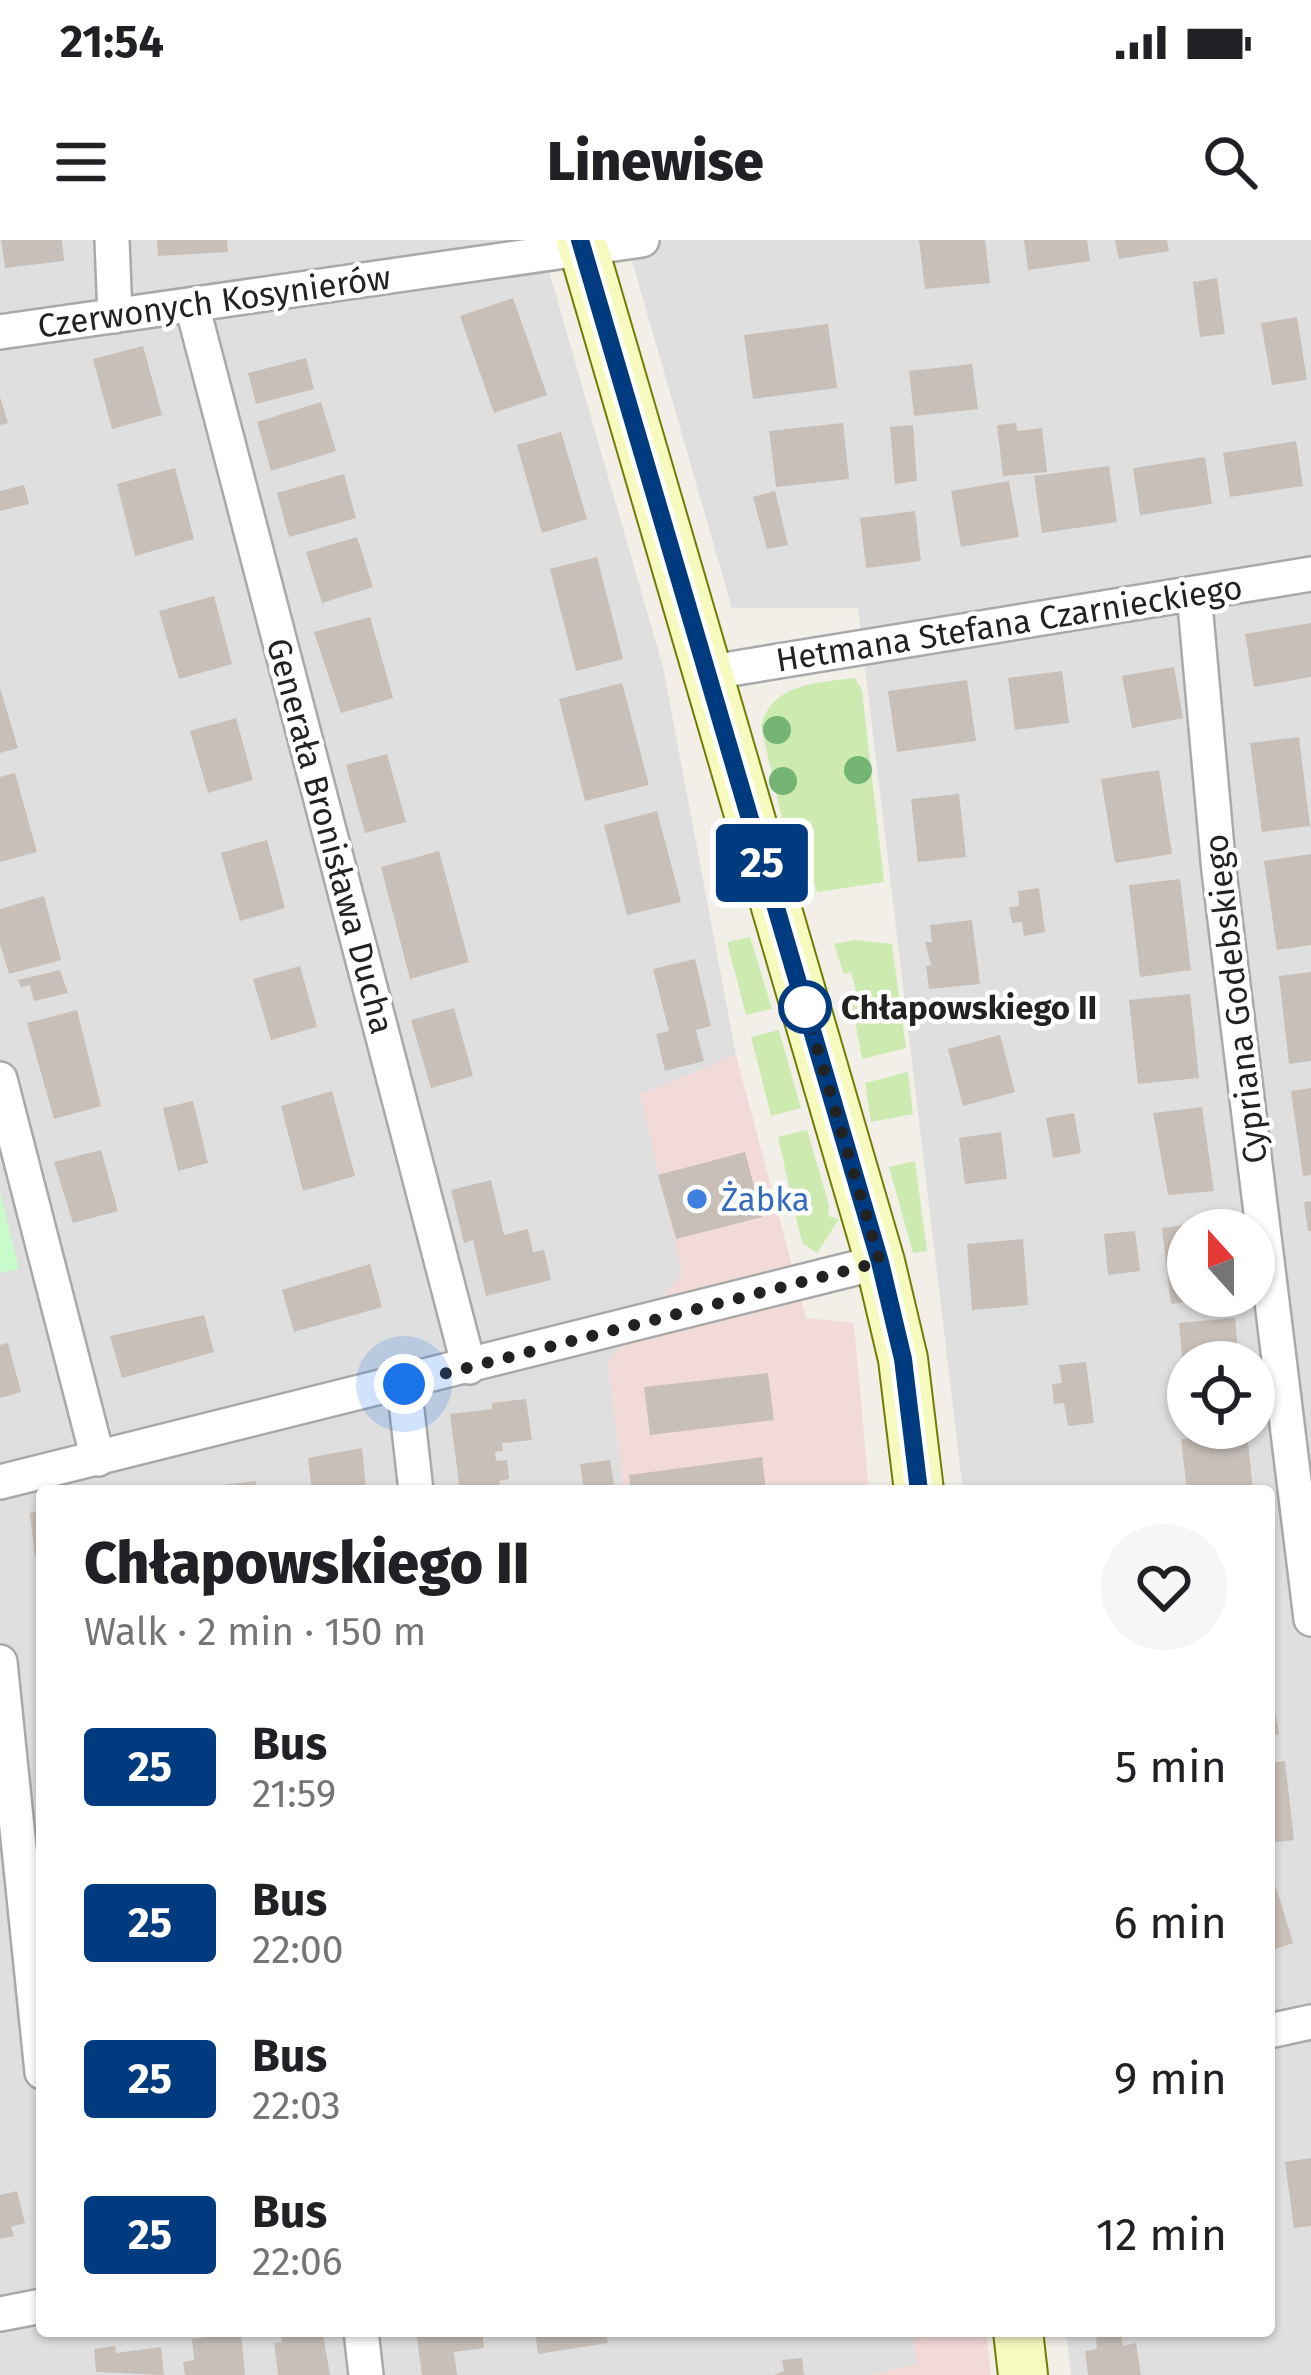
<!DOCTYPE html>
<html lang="en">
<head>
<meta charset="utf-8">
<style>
  :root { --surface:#fff; --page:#f6f6f6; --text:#202124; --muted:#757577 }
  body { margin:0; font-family:"Fira Sans",sans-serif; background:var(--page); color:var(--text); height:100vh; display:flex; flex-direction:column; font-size:45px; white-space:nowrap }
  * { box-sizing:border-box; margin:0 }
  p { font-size:39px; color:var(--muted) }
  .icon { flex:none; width:66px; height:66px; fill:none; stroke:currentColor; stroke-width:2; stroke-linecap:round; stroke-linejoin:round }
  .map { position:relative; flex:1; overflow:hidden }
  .details { position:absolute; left:36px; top:1245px; width:1239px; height:852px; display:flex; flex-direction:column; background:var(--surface); border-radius:12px; box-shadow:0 3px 9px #0004 }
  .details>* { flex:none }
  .badge { padding:0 24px; border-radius:9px; font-size:42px; line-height:78px }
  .needle { width:78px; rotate:339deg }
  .buttons { position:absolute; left:1167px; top:969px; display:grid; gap:24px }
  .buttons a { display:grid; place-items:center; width:108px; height:108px; border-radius:50%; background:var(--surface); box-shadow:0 3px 9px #0004; font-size:60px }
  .you { position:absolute; width:60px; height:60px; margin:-30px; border:9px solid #fff; border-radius:50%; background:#1a73e8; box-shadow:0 0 0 18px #1a73e833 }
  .map>.badge { position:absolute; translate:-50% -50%; box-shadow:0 0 0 6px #fff }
  .round { display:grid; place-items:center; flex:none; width:126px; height:126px; border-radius:63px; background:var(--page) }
  .head { display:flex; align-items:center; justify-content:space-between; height:204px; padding:0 48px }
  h1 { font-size:57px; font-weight:800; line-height:90px }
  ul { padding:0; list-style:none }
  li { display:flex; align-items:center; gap:36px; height:156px; padding:0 48px }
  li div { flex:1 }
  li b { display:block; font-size:45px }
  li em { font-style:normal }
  li .badge { min-width:132px; font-weight:700; text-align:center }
  .status { display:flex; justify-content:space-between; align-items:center; height:84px; padding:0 60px; background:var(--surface); direction:ltr }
  .status svg { height:33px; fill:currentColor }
  header { display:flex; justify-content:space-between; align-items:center; height:156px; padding:0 48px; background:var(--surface); font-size:54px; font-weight:800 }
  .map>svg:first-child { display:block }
</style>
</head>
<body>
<div class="status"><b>21:54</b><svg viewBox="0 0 49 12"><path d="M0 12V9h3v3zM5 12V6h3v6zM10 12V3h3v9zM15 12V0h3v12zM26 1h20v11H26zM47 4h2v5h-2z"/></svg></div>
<header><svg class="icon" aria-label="menu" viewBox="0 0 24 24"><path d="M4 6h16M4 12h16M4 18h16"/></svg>Linewise<svg class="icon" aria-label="search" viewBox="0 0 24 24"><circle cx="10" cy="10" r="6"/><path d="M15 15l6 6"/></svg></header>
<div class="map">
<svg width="1311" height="2135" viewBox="0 0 1311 2135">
  <rect width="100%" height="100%" fill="#f2efe9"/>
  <path fill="#e0dfdf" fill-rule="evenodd" d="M0 0H540L663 427 736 815 640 855 683 1033 608 1122 624 1251H42V2091H913L917 2124 871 2135H0Z
    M626 0H1311V2135H1071L1066 2091H1269V1251H963L858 368H732ZM1188 990H1254V1056H1188ZM1188 1122H1254V1188H1188Z"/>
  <path fill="#f2dad9" d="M736 815 806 1078 854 1083 869 1251H624L608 1122 682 1033 640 855Z
    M913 2091H986L991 2135H871L916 2124Z"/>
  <path fill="#cdebb0" d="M855 438 862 450 884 642 818 652 784 587 761 486C772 443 817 443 855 438Z
    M750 697 772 769 746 775 727 702Z
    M855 700 892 704 906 808 862 819 850 753 856 751 851 732 844 734 834 704Z
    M779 790 801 868 771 876 751 797Z
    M908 832 913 874 871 882 865 843Z
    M807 890 829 965 828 976 839 979 817 1013 802 1003 778 897Z
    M915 921 927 1011 913 1013 889 927Z"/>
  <path fill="#c8facc" d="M0 952 19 1029 0 1033Z"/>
  <path fill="#c7bfb8" d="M1 0H62L64 21 5 28Z
    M157 0H227L228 12 158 16Z
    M919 0H985L990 43 925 49Z
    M1024 0H1087L1090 21 1028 30Z
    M1115 0H1167L1169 11 1119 19Z
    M1217 38 1225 94 1200 97 1193 42Z
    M513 58 547 155 494 173 460 76Z
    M1297 77 1307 140 1272 145 1261 83Z
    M828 84 837 148 753 159 744 95Z
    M143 106 162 175 112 189 93 119Z
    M306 118 314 149 256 164 248 133Z
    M972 124 978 169 914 176 909 131Z
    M0 157 8 183 0 185Z
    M321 162 336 211 271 231 257 182Z
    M843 183 849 239 776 247 769 191Z
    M1016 183 1017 191 1042 188 1047 232 1003 236 997 185Z
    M913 185 917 241 895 244 890 187Z
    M561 192 587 279 542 293 517 205Z
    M1296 201 1303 246 1230 257 1223 213Z
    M1205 217 1212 264 1140 275 1133 228Z
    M1109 226 1117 282 1042 293 1034 236Z
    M175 228 194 299 135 316 117 244Z
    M344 234 356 278 289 297 277 253Z
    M1009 241 1019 297 961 307 951 251Z
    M24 245 29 264 0 271V251Z
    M775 251 788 305 767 309 753 257Z
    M915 271 921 321 866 328 860 278Z
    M357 297 373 347 322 363 306 312Z
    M597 317 623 419 576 431 550 329Z
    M214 356 232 424 179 439 159 371Z
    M370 377 393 458 341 473 314 392Z
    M1311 383V437L1254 447 1245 394Z
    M1174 427 1183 478 1132 488 1122 436Z
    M1062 431 1069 483 1015 490 1008 438Z
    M967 440 976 501 897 512 888 451Z
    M622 443 649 545 585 561 559 459Z
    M0 448 18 508 0 513Z
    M236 478 253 540 208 553 190 491Z
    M1299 497 1310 586 1262 592 1250 503Z
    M387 514 406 582 365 593 346 525Z
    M1159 530 1172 614 1115 623 1101 539Z
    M15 533 37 612 0 622V537Z
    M959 554 966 617 918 622 911 559Z
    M657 571 681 662 627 675 604 585Z
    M267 600 285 668 240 681 221 613Z
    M439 611 469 722 410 739 381 627Z
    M1311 614V705L1277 710 1264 621Z
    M1180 639 1191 730 1140 737 1129 645Z
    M1039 648 1045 692 1024 696 1022 682 1012 683 1009 667 1019 666 1018 651Z
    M44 656 61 720 9 734 0 704V669Z
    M972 680 980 744 929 749 926 726 931 725 925 702H932L930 685Z
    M695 719 711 786 696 790 704 821 665 831 656 794 669 791 653 729Z
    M300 726 317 787 271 800 253 739Z
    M60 730 68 753 34 761 30 745 21 747 18 740Z
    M1311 732V821L1289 824 1279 736Z
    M1190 754 1199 838 1138 844 1129 760Z
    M454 768 473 836 431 848 411 780Z
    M77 770 101 866 54 879 27 783Z
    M1000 795 1015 852 963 866 948 809Z
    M1311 848V935L1303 936 1291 851Z
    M332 851 355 936 303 951 281 866Z
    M193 861 208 923 178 931 163 868Z
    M1202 867 1214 951 1168 955 1153 873Z
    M1074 873 1081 913 1053 918 1046 878Z
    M1001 892 1007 939 965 944 959 898Z
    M101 910 118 971 73 983 54 922Z
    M745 912 762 977 676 999 658 935Z
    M491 940 504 995 528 989 533 1012 544 1010 551 1040 486 1056 473 1000 464 1003 451 950Z
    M1311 961V991H1308L1304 962Z
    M1217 981 1218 990H1188V1056L1209 1059 1171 1064 1162 988Z
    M1135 991 1140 1031 1108 1035 1104 994Z
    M1023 999 1028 1065 972 1070 967 1004Z
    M370 1024 382 1067 294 1092 282 1050Z
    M204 1075 214 1112 122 1138 110 1096Z
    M1235 1078 1239 1122H1188V1147H1185L1179 1083Z
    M8 1103 21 1152 0 1158V1105Z
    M1086 1122 1094 1183 1068 1186 1064 1163 1054 1164 1052 1144 1062 1143 1059 1125Z
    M768 1133 774 1180 650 1195 644 1147Z
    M526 1159 532 1200 502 1203 503 1211 495 1212 496 1221 507 1220 509 1239 499 1241 501 1251H460L450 1174 492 1169V1163Z
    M1247 1192 1253 1251H1187L1181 1199Z
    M362 1208 366 1251H312L308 1218Z
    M762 1217 766 1251H631L629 1235Z
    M610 1220 615 1251H584L580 1224Z
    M256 1241 257 1251H197V1248Z
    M42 1271V1317L35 1318 30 1273Z
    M1269 1440 1279 1494 1269 1495Z
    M1285 1521 1294 1600 1269 1603V1523Z
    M1276 1647 1293 1703 1269 1711V1649Z
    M1311 1918V1986L1294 1988 1285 1922Z
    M17 1951 25 1983 11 1987 14 1996 0 1999V1955Z
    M281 2091H310L311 2097 323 2095 330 2135H278L274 2103 282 2102Z
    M416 2091H482L484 2108 454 2112 457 2135H422Z
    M535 2091H606L608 2103 538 2114Z
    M241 2093 245 2135H185L183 2122 194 2120 192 2099Z
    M1121 2093 1123 2106 1136 2103 1141 2135H1088L1085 2111 1097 2109 1096 2096Z
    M115 2106 116 2113 161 2107 164 2135 96 2132 94 2109Z
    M802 2118 804 2135H774L784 2131 782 2120Z"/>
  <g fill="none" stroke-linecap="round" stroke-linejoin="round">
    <g stroke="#a9a9a9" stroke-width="38">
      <path id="street" d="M112 0 115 76
        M192 65 469 1127
        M0 92 642 0
        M1194 353 1219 631 1311 1379
        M706 433 1311 334
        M0 839 98 1219
        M404 1144 416 1251
        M0 1242 880 1022
        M0 1422 42 1832
        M1269 1791 1311 1782
        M0 2074 42 2066
        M361 2091 366 2135"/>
    </g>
    <g stroke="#707d05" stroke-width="52">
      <path id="secondary" d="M581 0 880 1022 903 1119 919 1251
        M1018 2091 1023 2135"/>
    </g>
    <use href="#street" stroke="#fff" stroke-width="33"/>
    <use href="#secondary" stroke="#f7fabf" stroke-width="48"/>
  </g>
  <g fill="#74b475">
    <circle cx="777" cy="490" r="14"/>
    <circle cx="858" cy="530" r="14"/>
    <circle cx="783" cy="541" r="14"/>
  </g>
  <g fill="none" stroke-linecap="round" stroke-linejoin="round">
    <g stroke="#fff" stroke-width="27">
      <path id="line" d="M580 0 880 1022 903 1119 919 1251"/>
    </g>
    <use href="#line" stroke="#003b80" stroke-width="18"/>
    <path stroke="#222" stroke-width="12" stroke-dasharray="0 21.6" d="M404 1144 880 1022 805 767"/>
  </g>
  <circle fill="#fff" stroke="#003b80" stroke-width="6" cx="805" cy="767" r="24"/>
  <circle fill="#3f7fe0" stroke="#fff" stroke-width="4.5" cx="697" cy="959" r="12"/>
  <g text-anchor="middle" stroke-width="9" stroke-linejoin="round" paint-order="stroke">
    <g font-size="33" fill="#222" stroke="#fff">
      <text transform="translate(214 61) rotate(-8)" y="12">Czerwonych Kosynierów</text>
      <text transform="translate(1009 383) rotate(-9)" y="12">Hetmana Stefana Czarnieckiego</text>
      <text transform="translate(331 596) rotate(75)" y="12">Generała Bronisława Ducha</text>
      <text transform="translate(1235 759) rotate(-97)" y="12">Cypriana Godebskiego</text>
    </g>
    <g font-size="33" font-weight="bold" fill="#222" stroke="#fff" text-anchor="start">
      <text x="841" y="779">Chłapowskiego II</text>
    </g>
    <g font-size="33" fill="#366cbe" stroke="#fff" text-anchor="start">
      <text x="721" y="971">Żabka</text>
    </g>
  </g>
</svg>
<div class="buttons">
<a><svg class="needle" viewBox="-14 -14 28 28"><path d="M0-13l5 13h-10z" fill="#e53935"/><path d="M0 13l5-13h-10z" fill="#757577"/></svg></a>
<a><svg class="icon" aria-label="locate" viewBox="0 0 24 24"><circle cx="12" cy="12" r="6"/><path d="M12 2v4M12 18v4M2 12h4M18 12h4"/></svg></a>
</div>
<div class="you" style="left:404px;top:1144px"></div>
<b class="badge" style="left:762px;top:623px;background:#003b80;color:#fff">25</b>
<section class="details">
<div class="head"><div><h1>Chłapowskiego II</h1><p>Walk · 2 min · 150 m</p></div><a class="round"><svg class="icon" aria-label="heart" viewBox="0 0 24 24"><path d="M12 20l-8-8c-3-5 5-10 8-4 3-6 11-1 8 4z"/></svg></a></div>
<ul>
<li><span class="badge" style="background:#003b80;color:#fff">25</span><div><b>Bus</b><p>21:59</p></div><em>5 min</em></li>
<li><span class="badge" style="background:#003b80;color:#fff">25</span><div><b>Bus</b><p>22:00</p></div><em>6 min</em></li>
<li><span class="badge" style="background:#003b80;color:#fff">25</span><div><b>Bus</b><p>22:03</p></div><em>9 min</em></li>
<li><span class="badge" style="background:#003b80;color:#fff">25</span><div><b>Bus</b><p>22:06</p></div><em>12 min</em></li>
</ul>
</section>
</div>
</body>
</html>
